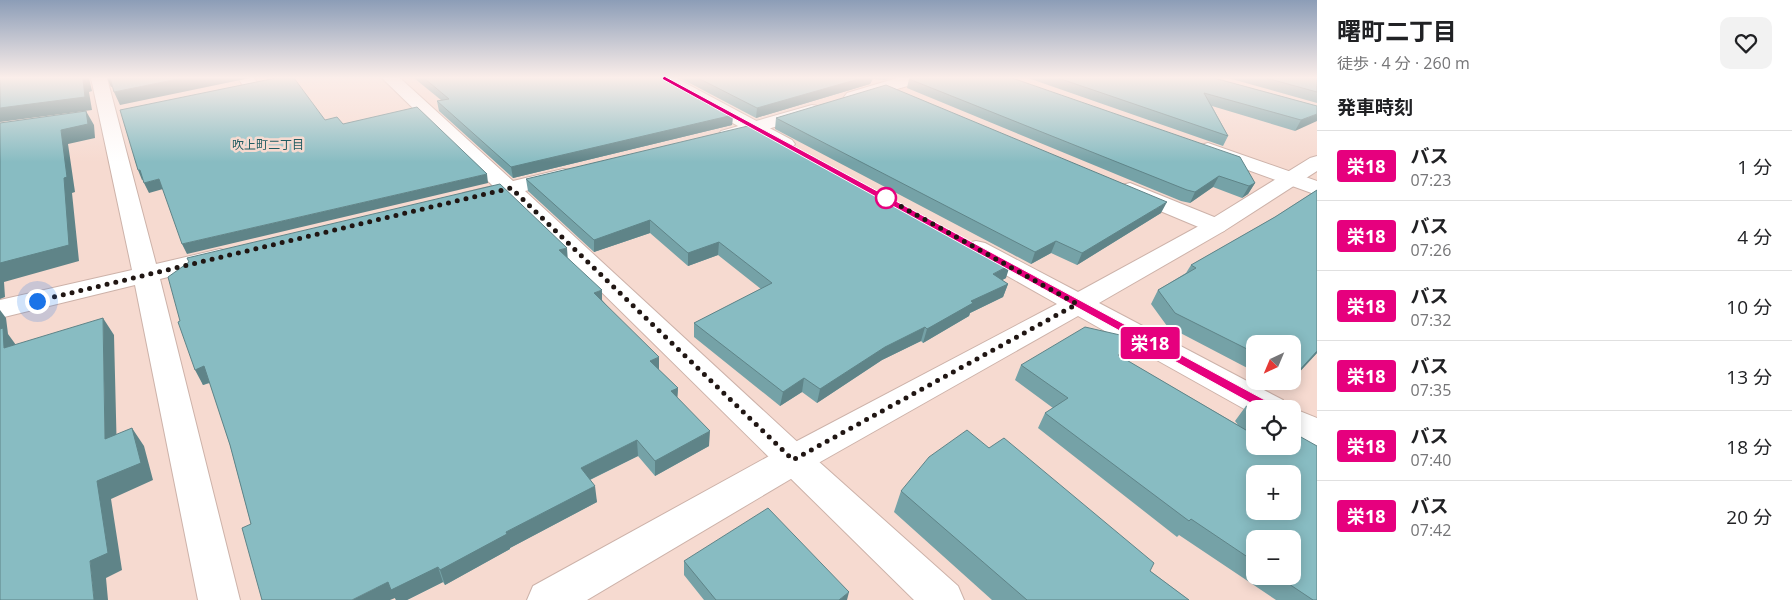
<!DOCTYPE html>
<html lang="ja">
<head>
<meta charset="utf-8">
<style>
  :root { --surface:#fff; --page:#f2f2f2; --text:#202124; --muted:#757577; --line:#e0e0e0 }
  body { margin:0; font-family:"Open Sans","Noto Sans JP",sans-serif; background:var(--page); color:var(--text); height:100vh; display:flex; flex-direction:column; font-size:19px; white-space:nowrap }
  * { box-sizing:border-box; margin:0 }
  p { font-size:16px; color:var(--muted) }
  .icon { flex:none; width:28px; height:28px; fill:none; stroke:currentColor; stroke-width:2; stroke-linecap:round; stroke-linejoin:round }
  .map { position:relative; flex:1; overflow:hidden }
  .panel { display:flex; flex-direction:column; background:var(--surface); width:475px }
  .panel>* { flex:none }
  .badge { padding:0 10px; border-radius:4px; font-size:18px; line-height:32px }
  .needle { width:32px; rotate:224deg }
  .controls { position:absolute; left:1246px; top:335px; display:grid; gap:10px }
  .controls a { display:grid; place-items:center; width:55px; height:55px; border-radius:10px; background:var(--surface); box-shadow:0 2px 12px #0003; font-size:25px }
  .you { position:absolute; width:25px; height:25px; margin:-12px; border:4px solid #fff; border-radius:50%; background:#1a73e8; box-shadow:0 0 0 8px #1a73e833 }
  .map>.badge { position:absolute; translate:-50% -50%; box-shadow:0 0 0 2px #fff }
  h2 { padding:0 20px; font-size:19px; line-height:45px }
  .round { display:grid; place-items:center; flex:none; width:52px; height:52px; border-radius:10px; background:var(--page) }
  .overview { display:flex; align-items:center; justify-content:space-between; height:85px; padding:0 20px }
  h1 { font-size:24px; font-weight:700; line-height:38px }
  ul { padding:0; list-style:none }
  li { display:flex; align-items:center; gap:15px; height:70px; padding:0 20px; border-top:1px solid var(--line) }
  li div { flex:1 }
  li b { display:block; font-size:19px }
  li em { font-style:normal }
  li .badge { min-width:55px; font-weight:700; text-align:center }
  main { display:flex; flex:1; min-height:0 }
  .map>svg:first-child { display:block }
</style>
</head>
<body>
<main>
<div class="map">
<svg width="1317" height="600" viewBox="0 0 1317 600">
  <rect width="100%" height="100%" fill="#f6dad0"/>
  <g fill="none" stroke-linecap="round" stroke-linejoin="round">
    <g stroke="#cdb2a9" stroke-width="2">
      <path id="minor" d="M91 78H107L156 264 220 249 229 252 233 257 229 262 160 279 240 600H198L135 285 0 318V300L132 270Z
        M238 78H254L259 85 257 89H245Z
        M382 78H400L513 181 563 169 571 170 574 175 571 180 525 191 817 460 958 586 964 600H914L504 196 471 205 463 203 460 198 463 193 493 186Z
        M897 78H923L921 82 853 102 847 101 844 97 847 93Z
        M812 105 818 106 821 110 818 114 728 141 721 139 718 135 721 131Z
        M1208 143 1317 181V195L1201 153 1198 149 1201 145Z
        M1130 183 1224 221 1228 226 1224 231 1216 233 1208 231 1122 195 1119 190 1122 185Z"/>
    </g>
    <g stroke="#cdb2a9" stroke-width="2">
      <path id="tertiary" d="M656 78H676L792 140 795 144 792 148 785 150 778 148 658 82Z
        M1317 156V171L1224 231 1099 303 1283 400 1287 409H1255V415L1078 316 806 470 587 600H527L533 586 780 450 1057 304 967 253 964 248 967 243 976 241 985 243 1078 292 1208 221 1310 158Z
        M1292 408 1317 418V446L1292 435V409H1288Z"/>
    </g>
    <use href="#minor" fill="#fff" fill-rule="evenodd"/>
    <use href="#tertiary" fill="#fff" fill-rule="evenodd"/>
  </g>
  <path fill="#75a2a7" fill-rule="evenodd" d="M414 78H664L733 115 732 125 513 178 439 111 437 101 441 100Z
    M680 78H891L885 80 873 79 870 84 756 118Z
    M1028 78H1214L1317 106 1295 131 1212 106 1228 136 1223 146Z
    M1228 78H1317V103Z
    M909 79 1255 183 1248 194 1242 198 1213 187 1190 203 1181 201 907 88Z
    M776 118 1161 213 1077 265 1051 253 1031 264 775 129Z
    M526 179 1006 278 1002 280 1008 284 1003 297 970 313 969 316 923 343 921 341 882 360 817 403 802 392 780 406 694 337V323L761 289 718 255 688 266 650 233 594 252 528 191Z
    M1317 190V353L1292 380V344H1255V372L1167 326 1151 304 1158 290 1186 273 1191 265 1275 217Z
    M568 258 659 370 678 388 677 398 709 446 655 476 638 456 590 480 597 502 510 548V549L445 585 443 582 407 600H396L395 598 251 524 230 445 210 383 203 385 180 321 189 262Z
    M1142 340 1134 355 1126 360 1238 425 1235 421 1246 406 1255 411V446L1317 600H1276L1179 535 1177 537 1038 428 1045 413 1053 408 1015 380 1021 365ZM1255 539 1292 576H1255Z
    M1274 381H1291L1286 387Z
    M901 491 1150 571 1189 600H992L894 512Z
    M684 561 847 600H704L684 575Z"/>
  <path fill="#5f8488" d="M85 78H89L92 91 89 92 92 110 0 122V108Z
    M107 78H111L115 86 111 87Z
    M183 78H250L120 105 114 92Z
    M862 78H873L870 84 756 118 757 108Z
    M86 111 94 125 95 138 68 144 75 192 72 193 79 261 4 282 5 297 0 299V263L64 178 61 130Z
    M1317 114V121L1295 131 1301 120Z
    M733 115 732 125 513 178 511 167Z
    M138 170H140L145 179 142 180Z
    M487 174 488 183 187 254 182 244Z
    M1219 176 1213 187 1190 203 1195 192Z
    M159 179 163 189 149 193 144 183Z
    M1255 183 1248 194 1242 198 1249 186Z
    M1167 202 1161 213 1077 265 1082 253Z
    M650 220V233L594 252V240Z
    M1056 241 1051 253 1031 264 1035 252Z
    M719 242 718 255 688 266V253Z
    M567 248 568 262 559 250Z
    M1010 265 1006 278 988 288 993 274Z
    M1008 284 1003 297 970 313 969 316 923 343 927 329 971 301Z
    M602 290V304L594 293Z
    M0 310 6 318 8 334 16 345 4 348 0 336Z
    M103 318 114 335 117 457 105 439Z
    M925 327 921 341 882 360 817 403 820 389 885 347Z
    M1142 340 1134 355 1110 370 1118 355Z
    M1317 351V353L1292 380V379L1296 374Z
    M659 357V372L650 361Z
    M204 366 213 381 203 385 195 370Z
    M804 378 802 392 780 406 783 392Z
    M678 388 677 403 671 391Z
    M132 428 144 446 153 480 111 499 122 570 106 578 108 600H94L90 561 97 481Z
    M710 431 709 446 655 476V461Z
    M637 440 638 456 583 483 581 468Z
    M595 486 597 502 510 548V549L445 585 440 570 506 532Z
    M438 567 443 582 407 600H396L395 598 390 600H352L388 582Z
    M849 592 847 600H839Z"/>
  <path fill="#88bcc2" stroke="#5f8488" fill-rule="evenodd" d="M0 78H85L83 79 85 97 0 108Z
    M110 78H183L114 92Z
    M276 78H294L325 120 337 117 343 124 417 107 487 174 182 244 159 179 144 183 140 170H138L120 110Z
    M424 78H664L733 115 511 167 437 101 449 99Z
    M698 78H862L757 108Z
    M912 78H1012L1240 157 1255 183 1249 186 1219 176 1195 192 1187 190 909 79Z
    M1058 78H1214L1317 106V114L1301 120 1204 93 1228 136Z
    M1266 78H1317V92Z
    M886 85 1167 202 1082 253 1056 241 1035 252 776 118Z
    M86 111 88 124 61 130 67 177 64 178 69 245 0 263V123Z
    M752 125 1010 265 993 274 1008 284 971 301 973 303 927 329 925 327 885 347 820 389 804 378 783 392 694 323 772 283 719 242 688 253 650 220 594 240 526 179Z
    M500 184 567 248 559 250 602 290 594 293 659 357 650 361 678 388 671 391 710 431 655 461 637 440 581 468 595 486 506 532 507 534 440 570 438 567 391 590 388 582 352 600H262L242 528 251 524 230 445 204 366 195 370 178 322 180 321 168 277 189 262 187 258Z
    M1317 190V351L1296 374 1292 372V344H1255V353L1175 313 1158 290 1196 268 1191 265 1275 217Z
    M103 318 105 439 132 428 141 463 97 481 108 553 90 561 94 600H0V329L3 328 4 348Z
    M1085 327 1142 340 1118 355 1251 433 1255 429V446H1292V432L1317 446V600H1313L1277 576H1292V539H1255V562L1191 519 1189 521 1045 413 1068 398 1021 365ZM1255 474H1292V511H1255Z
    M1246 406 1255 411V417Z
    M967 430 989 448 1004 438 1154 563 1150 571 1189 600H1027L901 491 929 457Z
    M768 508 849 592 839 600H716L684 561Z"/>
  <linearGradient id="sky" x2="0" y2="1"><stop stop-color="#8c9db7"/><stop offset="0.48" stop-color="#fbeeea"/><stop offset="1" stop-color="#fbeeea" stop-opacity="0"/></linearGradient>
  <rect width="1317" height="162" fill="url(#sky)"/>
  <path fill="#e6007e" stroke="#fff" d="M664 76 1276 406 1277 409 1272 413 1267 412 662 79Z"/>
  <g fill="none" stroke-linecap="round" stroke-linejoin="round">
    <path stroke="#201613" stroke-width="5" stroke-dasharray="0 9" d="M37 301 511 188 793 460 1077 304 886 198"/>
  </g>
  <circle fill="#fff" stroke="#e6007e" stroke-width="2.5" cx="886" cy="198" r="10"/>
  <g text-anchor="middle" stroke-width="5" stroke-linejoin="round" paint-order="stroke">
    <g font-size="12" fill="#225c62" stroke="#f6dad0">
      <text x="268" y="149">吹上町二丁目</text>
    </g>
  </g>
</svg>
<div class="controls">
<a><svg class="needle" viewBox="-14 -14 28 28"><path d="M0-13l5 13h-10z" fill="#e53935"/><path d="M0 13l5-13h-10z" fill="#757577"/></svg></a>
<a><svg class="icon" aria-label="locate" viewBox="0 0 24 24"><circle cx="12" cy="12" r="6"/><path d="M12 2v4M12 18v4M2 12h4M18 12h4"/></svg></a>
<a>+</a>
<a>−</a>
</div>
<div class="you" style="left:37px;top:301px"></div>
<b class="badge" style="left:1150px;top:343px;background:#e6007e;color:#fff">栄18</b>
</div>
<section class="panel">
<div class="overview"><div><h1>曙町二丁目</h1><p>徒歩 · 4 分 · 260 m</p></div><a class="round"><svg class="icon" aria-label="heart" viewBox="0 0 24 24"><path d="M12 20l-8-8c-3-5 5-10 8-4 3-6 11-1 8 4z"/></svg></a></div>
<h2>発車時刻</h2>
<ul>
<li><span class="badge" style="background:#e6007e;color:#fff">栄18</span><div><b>バス</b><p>07:23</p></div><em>1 分</em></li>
<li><span class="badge" style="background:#e6007e;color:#fff">栄18</span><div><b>バス</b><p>07:26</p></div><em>4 分</em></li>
<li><span class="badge" style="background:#e6007e;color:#fff">栄18</span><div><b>バス</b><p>07:32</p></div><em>10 分</em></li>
<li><span class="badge" style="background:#e6007e;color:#fff">栄18</span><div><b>バス</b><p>07:35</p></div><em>13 分</em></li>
<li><span class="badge" style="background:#e6007e;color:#fff">栄18</span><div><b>バス</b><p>07:40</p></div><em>18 分</em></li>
<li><span class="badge" style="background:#e6007e;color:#fff">栄18</span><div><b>バス</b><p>07:42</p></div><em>20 分</em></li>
</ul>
</section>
</main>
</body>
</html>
